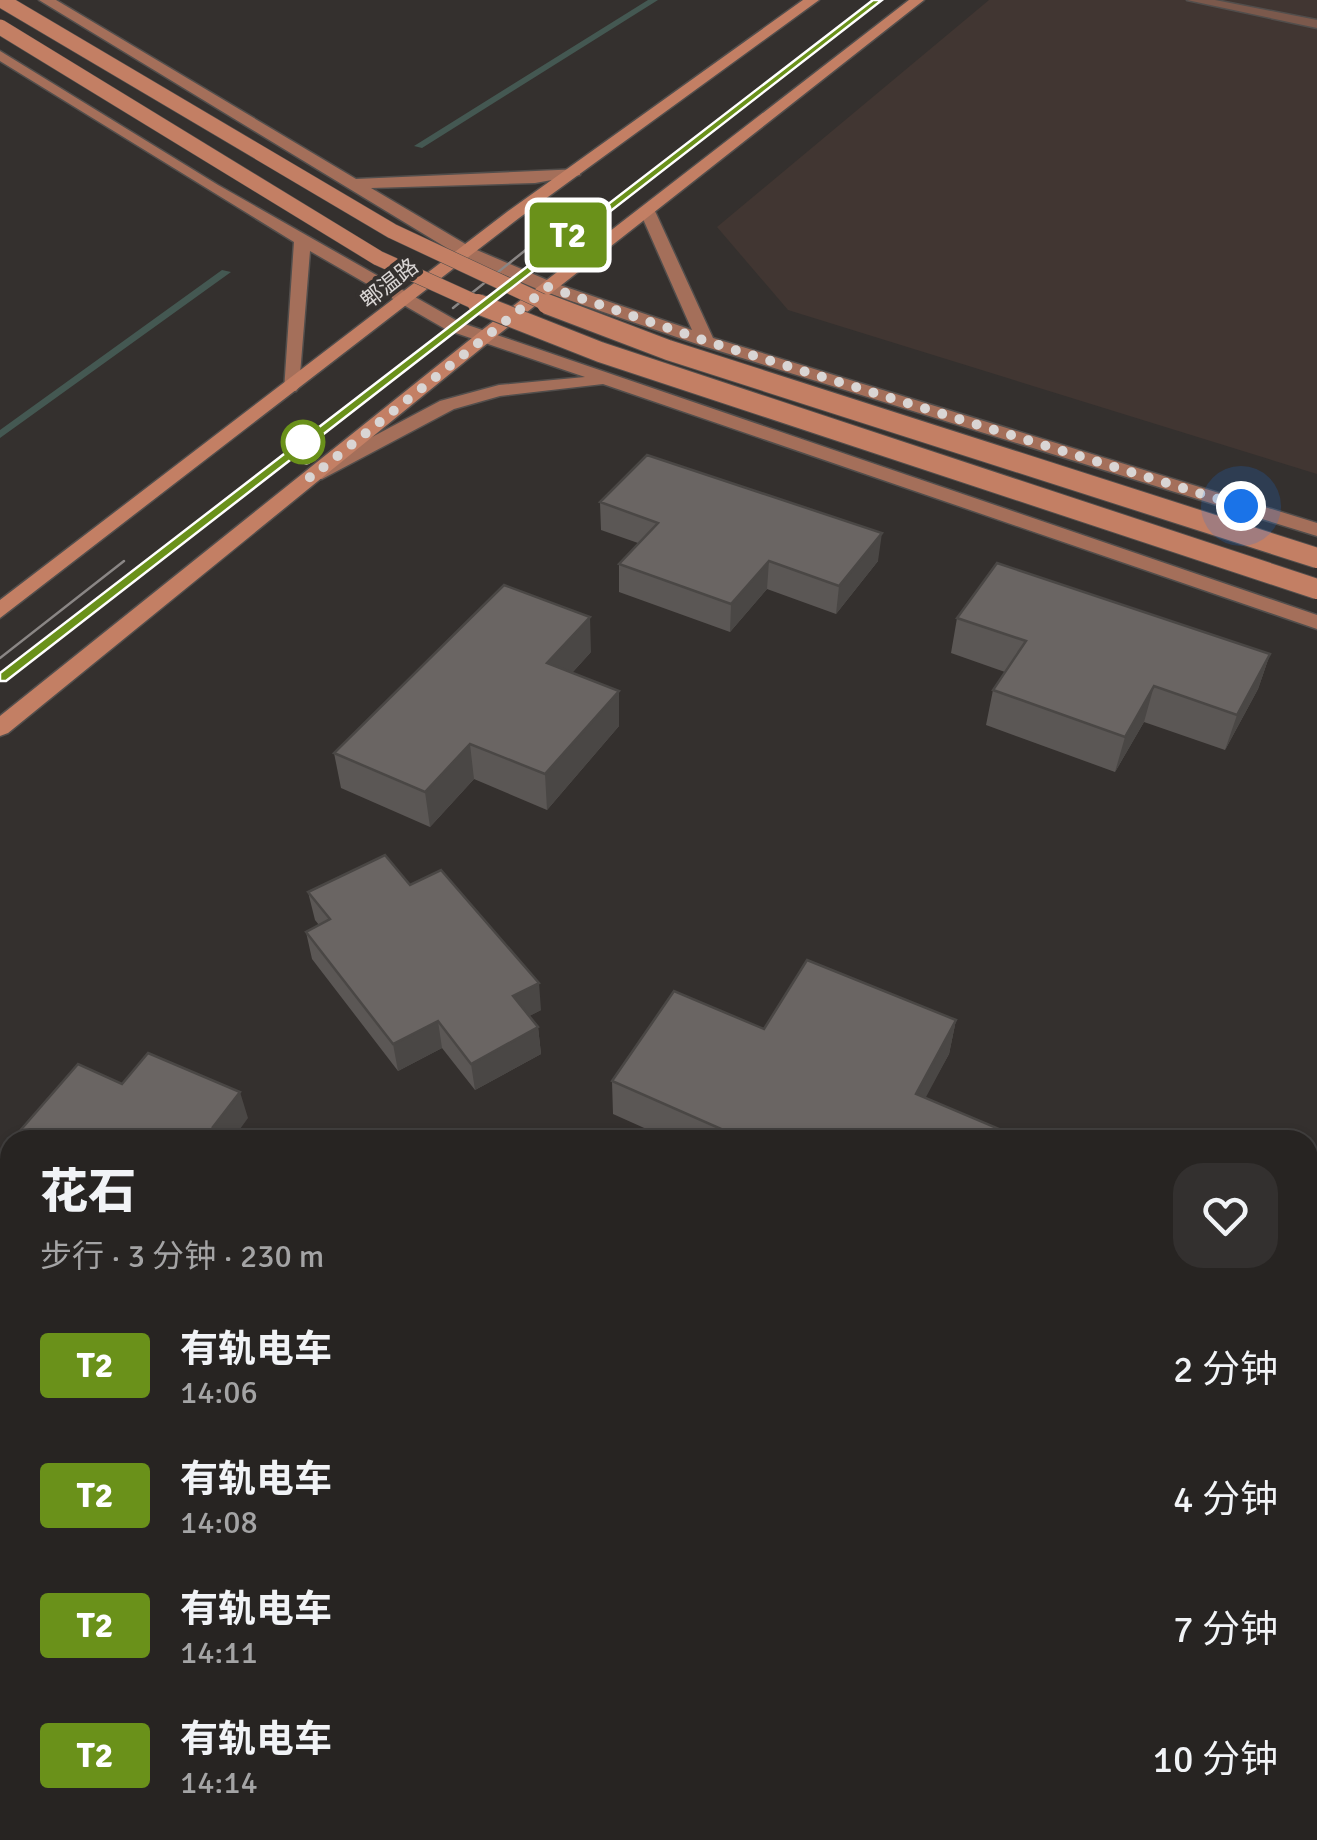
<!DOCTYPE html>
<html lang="zh">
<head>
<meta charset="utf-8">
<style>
  :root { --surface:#272422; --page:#33302f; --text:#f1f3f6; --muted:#a4a4a5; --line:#434140 }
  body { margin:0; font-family:Signika,"Noto Sans SC",sans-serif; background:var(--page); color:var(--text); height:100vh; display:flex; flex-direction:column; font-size:38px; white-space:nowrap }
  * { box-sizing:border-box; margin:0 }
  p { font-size:32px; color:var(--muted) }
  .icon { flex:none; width:55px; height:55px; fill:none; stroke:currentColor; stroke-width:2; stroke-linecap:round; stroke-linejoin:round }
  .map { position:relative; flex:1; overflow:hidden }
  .details { position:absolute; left:0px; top:1130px; width:1318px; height:710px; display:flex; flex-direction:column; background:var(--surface); border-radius:30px 30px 0 0; box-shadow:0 2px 8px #0004,0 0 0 2px var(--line) }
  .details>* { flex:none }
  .badge { padding:0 20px; border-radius:8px; font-size:35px; line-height:65px }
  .you { position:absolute; width:50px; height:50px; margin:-25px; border:8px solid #fff; border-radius:50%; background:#1a73e8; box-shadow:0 0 0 15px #1a73e833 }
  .map>.badge { position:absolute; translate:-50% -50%; box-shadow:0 0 0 5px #fff }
  .round { display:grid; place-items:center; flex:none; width:105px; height:105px; border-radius:30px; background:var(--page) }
  .head { display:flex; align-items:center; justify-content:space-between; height:170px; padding:0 40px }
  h1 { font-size:48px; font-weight:800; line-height:75px }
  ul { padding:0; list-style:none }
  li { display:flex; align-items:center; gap:30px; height:130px; padding:0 40px }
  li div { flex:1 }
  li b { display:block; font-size:38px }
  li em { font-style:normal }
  li .badge { min-width:110px; font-weight:700; text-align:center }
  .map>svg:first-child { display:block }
</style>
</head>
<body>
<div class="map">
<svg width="1317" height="1840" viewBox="0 0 1317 1840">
  <rect width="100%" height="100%" fill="#34302e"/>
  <path fill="#413632" d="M989 0H1317V474L788 310 717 227Z"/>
  <path fill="#04221a" stroke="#445852" stroke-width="2.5" d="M0 1579 10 1585V1830H433L450 1840H0Z"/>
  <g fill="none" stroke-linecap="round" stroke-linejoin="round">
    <path fill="#445852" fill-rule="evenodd" d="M648 0H658L422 148 414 146Z
      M222 270 231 272 0 438V430Z"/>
    <g stroke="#524e4c" stroke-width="3">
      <path id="minor" d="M1187 0H1215L1317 20V28Z"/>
    </g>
    <g stroke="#524e4c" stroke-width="3">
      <path id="secondary" d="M39 0H56L356 179 580 169V175L535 183 371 188 472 248 554 283 692 330 640 212 654 209 713 338 1317 523V536L700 345 542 291 460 256Z
        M0 51 218 185 459 322 1317 615V629L603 384 500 396 454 409 322 479H308V471L440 401 499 385 585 377 447 330 310 251 299 387 296 391H284L294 242 0 61Z"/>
    </g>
    <g stroke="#524e4c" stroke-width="3">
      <path id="primary" d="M803 0H819L519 218 0 618V600L507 212Z
        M909 0H924L489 342 8 733 0 736V716L477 334Z"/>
    </g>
    <use href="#minor" fill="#7b594c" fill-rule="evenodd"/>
    <use href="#secondary" fill="#a46f5a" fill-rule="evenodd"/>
    <use href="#primary" fill="#c37f64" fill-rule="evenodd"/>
    <path stroke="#8a8685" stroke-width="2.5" d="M453 308 547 233
      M0 658 124 561
      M0 677 876 0"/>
    <g stroke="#524e4c" stroke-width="16" stroke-linecap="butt">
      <path id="primary-bridge-far1" d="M1 0 392 231 552 306
        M0 27 378 258 484 306"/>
    </g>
    <g stroke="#524e4c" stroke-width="22" stroke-linecap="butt">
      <path id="primary-bridge" d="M478 304 600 352 1317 589
        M547 304 668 350 1317 558"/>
    </g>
    <use href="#primary-bridge-far1" stroke="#c37f64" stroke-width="15"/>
    <use href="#primary-bridge" stroke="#c37f64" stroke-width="20"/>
  </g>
  <path fill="#5b5755" d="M600 502 878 561 836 614 767 589 730 632 619 592V564L638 543 601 530Z
    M957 618 1270 654 1258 689 1225 750 1144 722 1115 772 986 725 993 690 1005 672 951 653Z
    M591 652 572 673 619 691V726L547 810 474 779 430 827 341 788 334 753Z
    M410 885 541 1010 529 1016 538 1027 541 1054 475 1090 442 1048 398 1071 312 959 306 932 319 925 315 920 308 892Z
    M956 1020 949 1054 925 1097 1004 1131 1002 1140H671L613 1114 612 1081 764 1029Z
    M1308 1161 1317 1165V1430L1308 1425Z
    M1317 1718V1840H1284L1287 1830H1308V1753Z
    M1179 1830H1265L1263 1840H1198Z"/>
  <path fill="#4a4745" d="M882 533 878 561 836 614 839 586Z
    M769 561 767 589 730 632 731 604Z
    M590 617 591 652 549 698 547 663Z
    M1270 654 1258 689 1225 750 1237 715Z
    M1154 686 1144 722 1115 772 1125 737Z
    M619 691V726L547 810 545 774Z
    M470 744 474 779 430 827 425 792Z
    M539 983 541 1010 516 1023 513 996Z
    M956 1020 949 1054 910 1127 916 1094Z
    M438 1021 442 1048 398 1071 393 1044Z
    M538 1027 541 1054 475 1090 471 1064Z
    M240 1092 248 1118 232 1140 213 1127Z"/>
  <path fill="#6a6563" stroke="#4a4745" stroke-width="2.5" d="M647 455 882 533 839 586 769 561 731 604 619 564 658 523 600 502Z
    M997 563 1270 654 1237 715 1154 686 1125 737 993 690 1026 641 957 618Z
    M504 585 590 617 547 663 619 691 545 774 470 744 425 792 334 753Z
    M385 855 410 885 441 870 539 983 513 996 538 1027 471 1064 438 1021 393 1044 306 932 330 919 308 892Z
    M807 960 956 1020 916 1094 1004 1131 999 1140H746L612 1081 674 991 764 1029Z
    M148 1053 240 1092 213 1127 243 1140H32L18 1133 78 1064 122 1084Z
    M1308 1161 1317 1165V1392L1308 1388Z
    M1308 1532 1317 1536V1642L1308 1677Z
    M1317 1775V1840H1300L1303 1830H1308V1811Z
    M1236 1830H1265L1263 1840H1255Z"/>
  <path fill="#6a911a" stroke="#fff" stroke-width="2.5" d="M873 0H882L6 681H0V673Z"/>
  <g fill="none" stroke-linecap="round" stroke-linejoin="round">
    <path stroke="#d9d5d4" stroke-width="10" stroke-dasharray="0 18" d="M303 442 310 478 548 287 706 341 1241 506"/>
  </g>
  <circle fill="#fff" stroke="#6a911a" stroke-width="5" cx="303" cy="442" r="20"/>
  <g text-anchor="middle" stroke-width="8" stroke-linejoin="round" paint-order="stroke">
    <g font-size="22" fill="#d9d5d4" stroke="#34302e">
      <text transform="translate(389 283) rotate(-38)" y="8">郫温路</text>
    </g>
  </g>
</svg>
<div class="you" style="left:1241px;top:506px"></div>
<b class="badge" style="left:568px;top:235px;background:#6a911a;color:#fff">T2</b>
<section class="details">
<div class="head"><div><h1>花石</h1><p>步行 · 3 分钟 · 230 m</p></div><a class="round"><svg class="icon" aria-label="heart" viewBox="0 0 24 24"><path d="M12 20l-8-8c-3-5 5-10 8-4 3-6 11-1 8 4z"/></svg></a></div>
<ul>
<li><span class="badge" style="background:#6a911a;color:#fff">T2</span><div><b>有轨电车</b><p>14:06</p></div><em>2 分钟</em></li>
<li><span class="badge" style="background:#6a911a;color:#fff">T2</span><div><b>有轨电车</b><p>14:08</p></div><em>4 分钟</em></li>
<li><span class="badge" style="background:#6a911a;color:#fff">T2</span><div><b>有轨电车</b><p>14:11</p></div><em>7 分钟</em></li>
<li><span class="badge" style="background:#6a911a;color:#fff">T2</span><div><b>有轨电车</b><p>14:14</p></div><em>10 分钟</em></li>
</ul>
</section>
</div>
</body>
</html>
